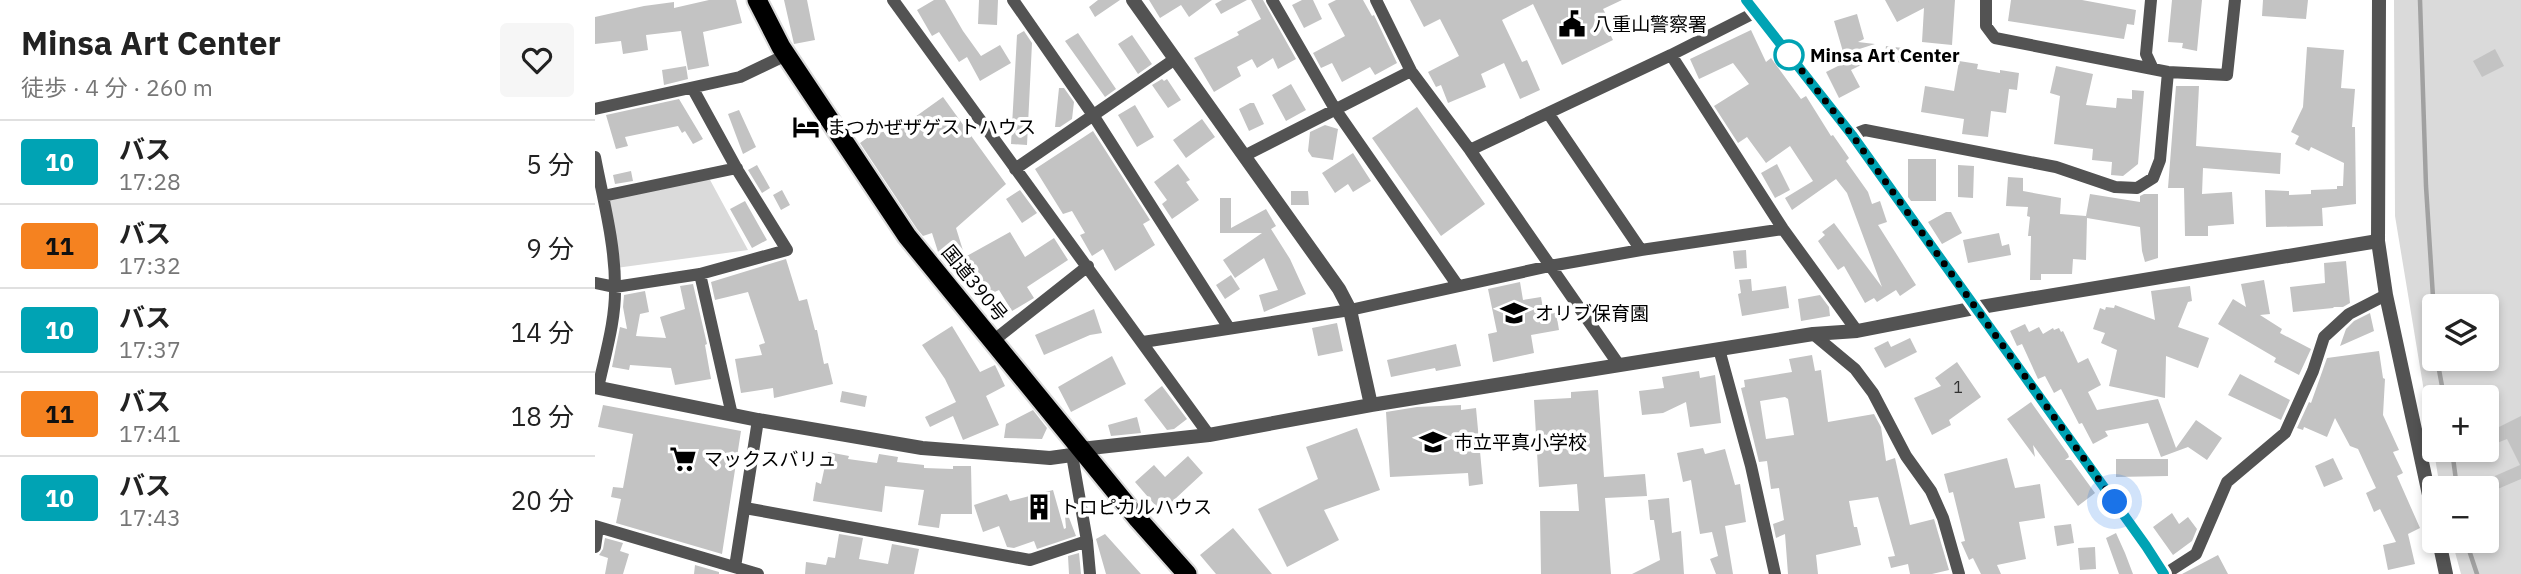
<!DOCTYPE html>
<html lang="ja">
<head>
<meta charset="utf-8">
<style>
  :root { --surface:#fff; --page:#f6f6f6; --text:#222; --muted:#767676; --line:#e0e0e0 }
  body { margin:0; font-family:"IBM Plex Sans","Noto Sans JP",sans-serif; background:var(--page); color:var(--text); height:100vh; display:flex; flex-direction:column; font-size:26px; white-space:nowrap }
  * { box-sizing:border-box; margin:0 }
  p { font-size:23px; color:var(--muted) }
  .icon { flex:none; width:38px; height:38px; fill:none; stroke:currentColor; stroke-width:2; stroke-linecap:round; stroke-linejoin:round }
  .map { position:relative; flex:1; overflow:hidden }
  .sheet { display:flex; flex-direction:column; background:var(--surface); width:595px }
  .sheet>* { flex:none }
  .badge { padding:0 14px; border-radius:5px; font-size:24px; line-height:46px }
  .controls { position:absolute; left:1827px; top:294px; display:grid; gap:14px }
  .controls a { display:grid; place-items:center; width:77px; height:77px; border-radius:7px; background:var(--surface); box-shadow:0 4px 10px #0003; font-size:35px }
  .you { position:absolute; width:35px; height:35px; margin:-18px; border:5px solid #fff; border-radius:50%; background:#1a73e8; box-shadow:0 0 0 10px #1a73e833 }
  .map>.badge { position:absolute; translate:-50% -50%; box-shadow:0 0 0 4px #fff }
  .round { display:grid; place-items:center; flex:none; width:74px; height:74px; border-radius:7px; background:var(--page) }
  .headline { display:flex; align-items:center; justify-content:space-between; height:119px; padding:0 21px }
  h1 { font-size:33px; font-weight:700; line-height:52px }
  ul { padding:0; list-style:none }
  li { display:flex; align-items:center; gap:21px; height:84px; padding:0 21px; border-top:2px solid var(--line) }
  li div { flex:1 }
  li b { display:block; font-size:26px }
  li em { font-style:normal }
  li .badge { min-width:77px; font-weight:700; text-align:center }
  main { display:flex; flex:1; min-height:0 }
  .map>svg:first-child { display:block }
</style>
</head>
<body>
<main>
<section class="sheet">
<div class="headline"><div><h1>Minsa Art Center</h1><p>徒歩 · 4 分 · 260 m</p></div><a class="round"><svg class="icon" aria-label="heart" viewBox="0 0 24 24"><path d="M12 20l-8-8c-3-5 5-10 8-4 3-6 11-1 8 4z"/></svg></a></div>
<ul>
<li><span class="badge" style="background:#00a3b4;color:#fff">10</span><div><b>バス</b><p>17:28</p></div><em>5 分</em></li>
<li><span class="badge" style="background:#f58220;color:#111">11</span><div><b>バス</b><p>17:32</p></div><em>9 分</em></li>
<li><span class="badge" style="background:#00a3b4;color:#fff">10</span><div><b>バス</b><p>17:37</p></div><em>14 分</em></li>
<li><span class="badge" style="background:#f58220;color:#111">11</span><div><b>バス</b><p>17:41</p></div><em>18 分</em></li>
<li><span class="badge" style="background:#00a3b4;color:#fff">10</span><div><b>バス</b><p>17:43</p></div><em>20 分</em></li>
</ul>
</section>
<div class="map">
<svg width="1926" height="574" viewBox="0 0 1926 574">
  <rect width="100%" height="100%" fill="#fff"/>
  <path fill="#dadada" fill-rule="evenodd" d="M1799 0H1926V574H1866L1857 541H1892V488H1845L1800 216ZM1839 306H1892V359H1839ZM1839 397H1892V450H1839Z
    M114 178 153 250 21 268 12 200Z"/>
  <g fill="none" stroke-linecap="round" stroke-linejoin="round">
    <path stroke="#a1a1a1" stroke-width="4.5" d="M1825 0 1831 186 1839 313
      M1842 359 1849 397
      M1857 450 1862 488
      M1871 541 1882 574"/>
  </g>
  <path fill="#c3c3c3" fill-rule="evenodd" d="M114 0H141L147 23 108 32 114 66 93 70 86 31 51 35 53 50 28 54 26 41 0 44V17L49 6 79 2V8Z
    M189 0H212L220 40 199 44Z
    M339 0H350L368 31 386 56 405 45 416 63 385 81 372 57 364 62 344 32 337 36 322 10Z
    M384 0H403L402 25 383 24Z
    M503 0H525L500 17 494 7Z
    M554 0H617L594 17 586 5 565 18Z
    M627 0H652L626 14 620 4Z
    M656 0H668L701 59 683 69 678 58 662 68 657 59 642 67 646 76 619 92 599 58 644 35 642 32 666 19Z
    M707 0H718L727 19 709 28 697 5Z
    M741 0H768L777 16 779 15 802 63 780 75 775 67 747 82 737 63 726 68 718 53 750 36 733 4Z
    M815 0H1027L1008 9 1014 20 1009 22 1018 40 967 65 938 4 907 20 927 62 932 60 945 90 925 99 909 63 886 74 891 87 853 103 846 85 841 87 833 72 864 56 845 19 829 27Z
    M1290 0H1360L1357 45 1327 42 1329 8 1302 22Z
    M1416 0H1487L1541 10 1539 25 1532 24 1529 39 1413 21Z
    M1577 0H1607L1602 51 1587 48 1588 43 1573 42Z
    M1668 0H1713L1711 19 1667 16Z
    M1262 14 1269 39 1263 42 1280 44 1258 51 1266 65 1256 70 1265 87 1244 98 1231 72 1251 62 1239 21Z
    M1156 30 1171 62 1176 58 1206 99 1211 96 1236 136 1238 135 1254 158 1251 161 1273 192 1277 204 1285 201 1292 222 1283 225 1321 285 1305 296 1301 290 1282 302 1279 298 1270 303 1249 266 1243 270 1223 241 1230 235 1227 232 1239 223 1287 287 1252 193 1241 179 1197 210 1190 198 1218 181 1195 146 1171 163 1152 137 1143 143 1119 106 1154 84 1138 63 1104 79 1095 59Z
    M429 31 437 43 432 145 416 144 422 35Z
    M483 33 521 89 510 97 470 41Z
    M537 35 557 64 543 74 523 44Z
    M1291 46 1316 49 1315 64 1289 60Z
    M1712 47 1749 50 1746 88 1760 89 1757 127H1760L1761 204 1727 208 1728 226 1671 227 1670 190 1694 191V195L1716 194V190L1742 189V186H1748L1749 163 1716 147 1714 151 1700 144 1704 136 1696 132 1708 107Z
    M1900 49 1909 66 1887 77 1878 61Z
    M1364 61 1383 64 1382 69 1405 73V70L1424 73 1422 90 1414 89 1411 113 1396 111 1393 137 1367 134 1369 119 1326 112 1330 86 1359 91Z
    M91 66 93 79 69 85 67 70Z
    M1461 66 1498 74 1491 105 1521 108 1522 98 1537 99V90L1549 91 1543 164 1528 176 1516 175 1517 162 1497 160 1498 149 1459 144 1465 96 1455 93Z
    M567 79 569 81 572 79 586 100 573 108 557 85Z
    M696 84 711 110 691 121 677 95Z
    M1581 86H1604L1601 146 1686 153 1685 174 1608 168 1607 194 1637 192 1639 224 1613 226V236H1590L1589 188H1573Z
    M464 88H469L479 102 477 119 465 127H460Z
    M348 97 411 184 361 228 370 257 415 232 430 257 459 238 473 260 432 287 439 298 417 311 404 290 393 295 384 273 365 281 351 256 346 258 344 255 337 233 328 236 322 229 265 143 286 128 292 137Z
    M84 99 108 139 98 144 90 131 87 133 83 126 30 137 33 146 21 149 11 115Z
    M655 103H659L669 124 654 131 644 109Z
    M540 105 559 137 542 147 523 115Z
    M822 107 890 204 846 236 777 138Z
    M144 110 161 147 148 154 133 114Z
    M607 119 620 137 591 158 578 140Z
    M730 125 743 129 738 160 717 157 713 151 715 132Z
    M498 131 555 220 548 224 560 245 520 271 508 249 497 256 485 235 490 233 477 211 468 214 440 169Z
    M758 153 776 181 758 192 753 184 740 193 727 173Z
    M1313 159H1341V201H1316L1313 197Z
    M583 164 595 180 591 182 604 200 577 219 567 204 572 200 559 182Z
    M1182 164 1195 190 1180 198 1166 173Z
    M162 165 175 188 167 193 153 170Z
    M1363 165 1379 166 1378 198 1363 197Z
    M36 171 38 181 20 184 18 175Z
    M1413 177 1428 178V191L1466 198 1465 214 1491 216 1495 194 1545 202V196L1549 194H1563V258L1550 262 1547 251 1545 227 1492 218 1491 260 1478 259 1477 274H1446V280H1435L1436 236H1433L1435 217 1432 216 1433 207 1411 206Z
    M187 190 195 205 186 210 178 195Z
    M425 190 442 213 427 223 411 199Z
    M696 191H713L714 205H696Z
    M625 198H636V228L671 209 681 226 676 229 695 259 711 294 669 312 664 295 683 290 669 258 640 278 628 260 667 233H625Z
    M150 201 172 240 157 248 135 209Z
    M1351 212H1356L1367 233 1347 244 1333 222Z
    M1404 233 1407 246 1414 244 1416 255 1373 263 1368 240Z
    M1151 250 1152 268 1140 269 1138 251Z
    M191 259 204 301 212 299 220 330H222L229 364 233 363 238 384 179 398 178 388 146 393 140 359 167 355 164 345 170 343 153 292 120 300 116 282Z
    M1751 261 1755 303 1748 307H1739L1738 308 1698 312 1695 287 1730 283 1729 263Z
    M636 275 645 289 630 299 621 285Z
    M1156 279 1157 291 1191 286 1194 308 1147 316 1143 294 1146 293 1144 280Z
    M1669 280 1675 314 1665 315 1687 329 1685 333 1716 349 1704 375 1679 362 1681 358 1623 324 1638 299 1651 307 1646 284Z
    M925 282 928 300 946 297 949 314 961 312 964 330 936 335 939 353 898 362 893 334 902 332 893 289Z
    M98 284 112 344 110 345 116 379 80 385 76 368 35 365 34 370 17 367 25 327 32 329 28 307 29 295 50 291 54 312 45 314 41 336 71 338 65 317 90 309 85 286Z
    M1595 286 1597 301 1593 302 1583 327 1614 338 1603 368 1571 356 1570 398 1514 386 1522 350 1506 343 1510 333 1498 329 1505 308 1510 310 1511 307 1519 308 1520 305 1560 320 1556 291Z
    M1225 295 1234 307 1235 316 1206 321 1203 299Z
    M499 309 507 333 495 335 449 355 440 335Z
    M1775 313 1779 331 1745 346 1751 329 1759 321Z
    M742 323 748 351 723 356 717 328Z
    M1430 324 1434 332 1444 327 1448 334 1458 328 1459 330 1464 328 1466 332 1468 331 1483 363 1493 358 1506 385 1493 392 1502 410 1563 399 1581 448 1601 420 1627 438 1612 460 1593 447 1566 457 1553 423 1510 431 1513 436 1498 444 1487 423 1484 424 1466 389 1459 393 1450 376 1443 379 1427 344 1422 346 1415 331Z
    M357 326 385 372 400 365 410 386 391 396 404 425 368 440 358 416 335 427 330 417 361 402 350 379 327 345Z
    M1315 338 1322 352 1290 368 1279 348 1293 341 1296 347Z
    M861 344 866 366 841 371 840 368 796 377 792 360Z
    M1784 351 1788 378 1790 379 1788 415 1804 450 1798 452 1808 473 1802 476 1825 528 1813 534 1820 564 1793 570 1788 545 1801 542 1785 509 1779 512 1771 493 1781 488 1763 449 1755 446 1740 418 1732 437 1709 427 1708 430 1702 428 1714 402 1716 403 1732 358Z
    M1217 355 1220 371 1226 370 1233 422 1279 414 1286 427 1291 461 1300 458 1315 525 1339 519 1354 570 1337 574H1315L1313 564 1296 568 1293 557 1300 556 1283 497 1254 501 1259 527H1262L1266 545 1221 555 1223 574H1193L1190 534 1181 538 1178 524 1189 520 1184 488 1176 489 1172 461 1164 462 1146 388 1150 387 1149 380 1197 372 1194 359ZM1190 397 1193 399 1199 435 1171 439 1165 401Z
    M517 356 531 384 476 412 463 387Z
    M1362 362 1386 397 1354 420 1356 425 1337 435 1319 398 1346 386 1340 378Z
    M1104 371 1105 378 1120 375 1126 423 1095 427 1091 402 1068 413 1047 415 1044 391 1069 388 1067 377Z
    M1645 374 1695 400 1686 420 1633 395Z
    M567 386 592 419 579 429 572 430 549 400Z
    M1003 390 1009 477 1050 474 1052 496 1010 498 1016 574H946L945 511H984L982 484 944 487 939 400 976 398V392Z
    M247 391 272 396 270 407 245 402Z
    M1436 402 1473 454 1474 457 1470 460H1476L1500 493 1483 506 1438 445 1440 457 1412 419Z
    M8 405 146 431 127 554 21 523 26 499 16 497 18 487 28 488 38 434 3 427Z
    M866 405V410L881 408 888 484 874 486 873 473 795 477 791 412 822 407Z
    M438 410 452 428 447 439 409 438 411 424Z
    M1926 416V479L1898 491 1893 479 1925 465 1912 439 1892 447V433Z
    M542 417 546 433 516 436 513 425Z
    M762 428 785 490 729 510 744 540 692 567 663 509 723 479 711 447Z
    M1108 448 1110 454 1130 449 1140 485 1145 484 1151 522 1130 526 1138 574H1121L1115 559 1123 556 1117 532 1105 534 1096 480 1088 482 1082 453Z
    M233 452 254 456 253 459 282 463 284 454 303 457 302 462 329 465V468L358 469V466H376L377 514H346L344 528 323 525 329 490 290 486 287 512 218 501 221 482 226 484Z
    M593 456 608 473 566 512 540 482 559 465 570 477Z
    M1412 458 1420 488 1445 484 1450 518 1424 522 1431 559 1402 565 1406 574H1386L1378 558 1374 560 1366 542 1370 541 1358 492 1354 493 1349 474Z
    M1738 458 1748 479 1729 487 1720 466Z
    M1521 459H1573V476L1521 477Z
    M458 490 469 529 471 528 470 516 473 515 481 536 442 549 439 541 419 548 412 547 404 526 388 532 379 505 412 494 415 501Z
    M1074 498 1077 533 1086 531 1089 574H1037L1065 560 1059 520H1055L1053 500Z
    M1577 513 1584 524 1593 517 1602 529 1597 541 1578 555 1558 527Z
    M1476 524 1479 543 1462 546 1459 526Z
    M638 528 677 574H621L605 555Z
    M1521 533 1530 553 1538 574H1524L1511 538Z
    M244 534 268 538 264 559 293 564 297 544 324 549 319 574H210L211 562 231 565 233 557 240 558Z
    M510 534 546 574H511L501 539Z
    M10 538 28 543 25 551 34 554 28 574H10L13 558 4 555 8 549Z
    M1500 547 1501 569 1485 570 1483 548Z
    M484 553 486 574H474L473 556Z
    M1623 555 1633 574H1587Z
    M100 565 124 572V574H99Z"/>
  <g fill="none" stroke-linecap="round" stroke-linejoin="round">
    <g stroke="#dbdbdb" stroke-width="23">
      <path id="trunk" d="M162 0 186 47 312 236 543 519 592 574"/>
    </g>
    <path stroke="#535353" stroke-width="12" d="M298 0 614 435
      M418 0 498 115 634 328
      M677 0 740 109 863 286
      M781 0 816 71 875 150 1024 365
      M1391 0V26L1400 38 1573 72 1632 75 1640 0
      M1556 0 1551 54 1558 69
      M1076 55 1188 229 1262 331
      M0 109 145 77 191 55
      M953 113 1046 250
      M1257 135 1270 130 1461 167 1520 187 1542 188 1558 178 1565 160 1573 72
      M875 150 1076 55 1161 12
      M651 155 816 71
      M0 157C8 199 20 243 20 286 21 320 10 355 3 388
      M420 169 580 59
      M8 196 142 168
      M105 274 137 415
      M0 283 20 287 105 274 192 250 143 171 98 89
      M1218 334 1260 369 1278 393 1311 456 1336 491 1348 518 1364 574
      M398 341 493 266
      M548 342 755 310 955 266 1046 250 1188 229
      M1124 349 1156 466 1180 574
      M477 455 492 541 495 574
      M150 508 435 560 492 541
      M0 526 163 574
      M0 547 3 527
      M140 567 163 420
      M1570 574 1601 554 1632 482 1690 433 1718 371 1729 337 1754 314 1791 295"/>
    <path stroke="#535353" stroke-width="14" d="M538 0 744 289 755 310 776 405
      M1151 0 1257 135 1551 546 1569 574
      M1784 0 1783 241 1791 295 1839 518
      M0 387 163 420 327 448 455 458 477 455 486 449 614 435 776 405 1218 334 1262 331 1380 308 1783 241
      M1844 541 1851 574"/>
    <use href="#trunk" stroke="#000" stroke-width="19"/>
  </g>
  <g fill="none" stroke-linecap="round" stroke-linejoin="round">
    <g stroke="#fff" stroke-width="16">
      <path id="line" d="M1151 0 1257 135 1551 546 1569 574"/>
    </g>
    <use href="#line" stroke="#00a3b4" stroke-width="10"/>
    <path stroke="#000" stroke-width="7" stroke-dasharray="0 12.6" d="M1194 55 1193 53 1257 135 1520 502"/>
  </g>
  <defs>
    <g id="civic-bare" transform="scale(2.1)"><path d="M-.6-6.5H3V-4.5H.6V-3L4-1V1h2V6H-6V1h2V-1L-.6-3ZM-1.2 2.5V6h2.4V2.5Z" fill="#000" stroke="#fff" stroke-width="2.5" paint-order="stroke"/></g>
    <g id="hotel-bare" transform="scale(2.1)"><path d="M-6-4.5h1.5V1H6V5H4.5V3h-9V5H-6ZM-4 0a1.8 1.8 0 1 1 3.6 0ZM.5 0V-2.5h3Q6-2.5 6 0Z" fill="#000" stroke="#fff" stroke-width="2.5" paint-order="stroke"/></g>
    <g id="school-bare" transform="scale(2.1)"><path d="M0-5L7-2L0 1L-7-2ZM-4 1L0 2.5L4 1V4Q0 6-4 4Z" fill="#000" stroke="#fff" stroke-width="2.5" paint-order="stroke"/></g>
    <g id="supermarket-bare" transform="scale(2.1)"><path d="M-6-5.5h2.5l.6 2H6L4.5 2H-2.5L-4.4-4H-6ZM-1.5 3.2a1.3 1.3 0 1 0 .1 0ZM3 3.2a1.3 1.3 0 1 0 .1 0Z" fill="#000" stroke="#fff" stroke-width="2.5" paint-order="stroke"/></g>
    <g id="building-bare" transform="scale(2.1)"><path d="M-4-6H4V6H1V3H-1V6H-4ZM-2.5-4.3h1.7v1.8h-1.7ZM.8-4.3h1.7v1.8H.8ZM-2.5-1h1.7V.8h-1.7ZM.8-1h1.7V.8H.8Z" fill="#000" stroke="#fff" stroke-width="2.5" paint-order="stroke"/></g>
  </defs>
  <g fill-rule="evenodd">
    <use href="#civic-bare" x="977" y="24"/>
    <use href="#hotel-bare" x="211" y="127"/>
    <use href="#school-bare" x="919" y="313"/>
    <use href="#school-bare" x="838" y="442"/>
    <use href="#supermarket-bare" x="88" y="459"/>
    <use href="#building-bare" x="444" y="507"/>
  </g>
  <circle fill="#fff" stroke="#00a3b4" stroke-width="3.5" cx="1194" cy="55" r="14"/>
  <g text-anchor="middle" stroke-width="7" stroke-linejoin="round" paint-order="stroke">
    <g font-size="16" fill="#313131">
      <text x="1363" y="393">1</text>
    </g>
    <g font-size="19" fill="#000" stroke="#fff" text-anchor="start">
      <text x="998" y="31">八重山警察署</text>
      <text x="232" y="134">まつかぜザゲストハウス</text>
      <text x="940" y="320">オリブ保育園</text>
      <text x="859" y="449">市立平真小学校</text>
      <text x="109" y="466">マックスバリュ</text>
      <text x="465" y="514">トロピカルハウス</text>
    </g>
    <g font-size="19" font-weight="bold" fill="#000" stroke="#fff" text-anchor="start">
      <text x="1215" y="62">Minsa Art Center</text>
    </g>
    <g font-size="19" fill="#000" stroke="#fff">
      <text transform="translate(380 283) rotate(51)" y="7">国道390号</text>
    </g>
  </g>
</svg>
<div class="controls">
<a><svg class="icon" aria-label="layers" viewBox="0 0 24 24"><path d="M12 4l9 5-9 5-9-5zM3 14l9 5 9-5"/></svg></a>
<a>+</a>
<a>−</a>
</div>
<div class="you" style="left:1520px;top:502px"></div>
</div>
</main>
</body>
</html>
